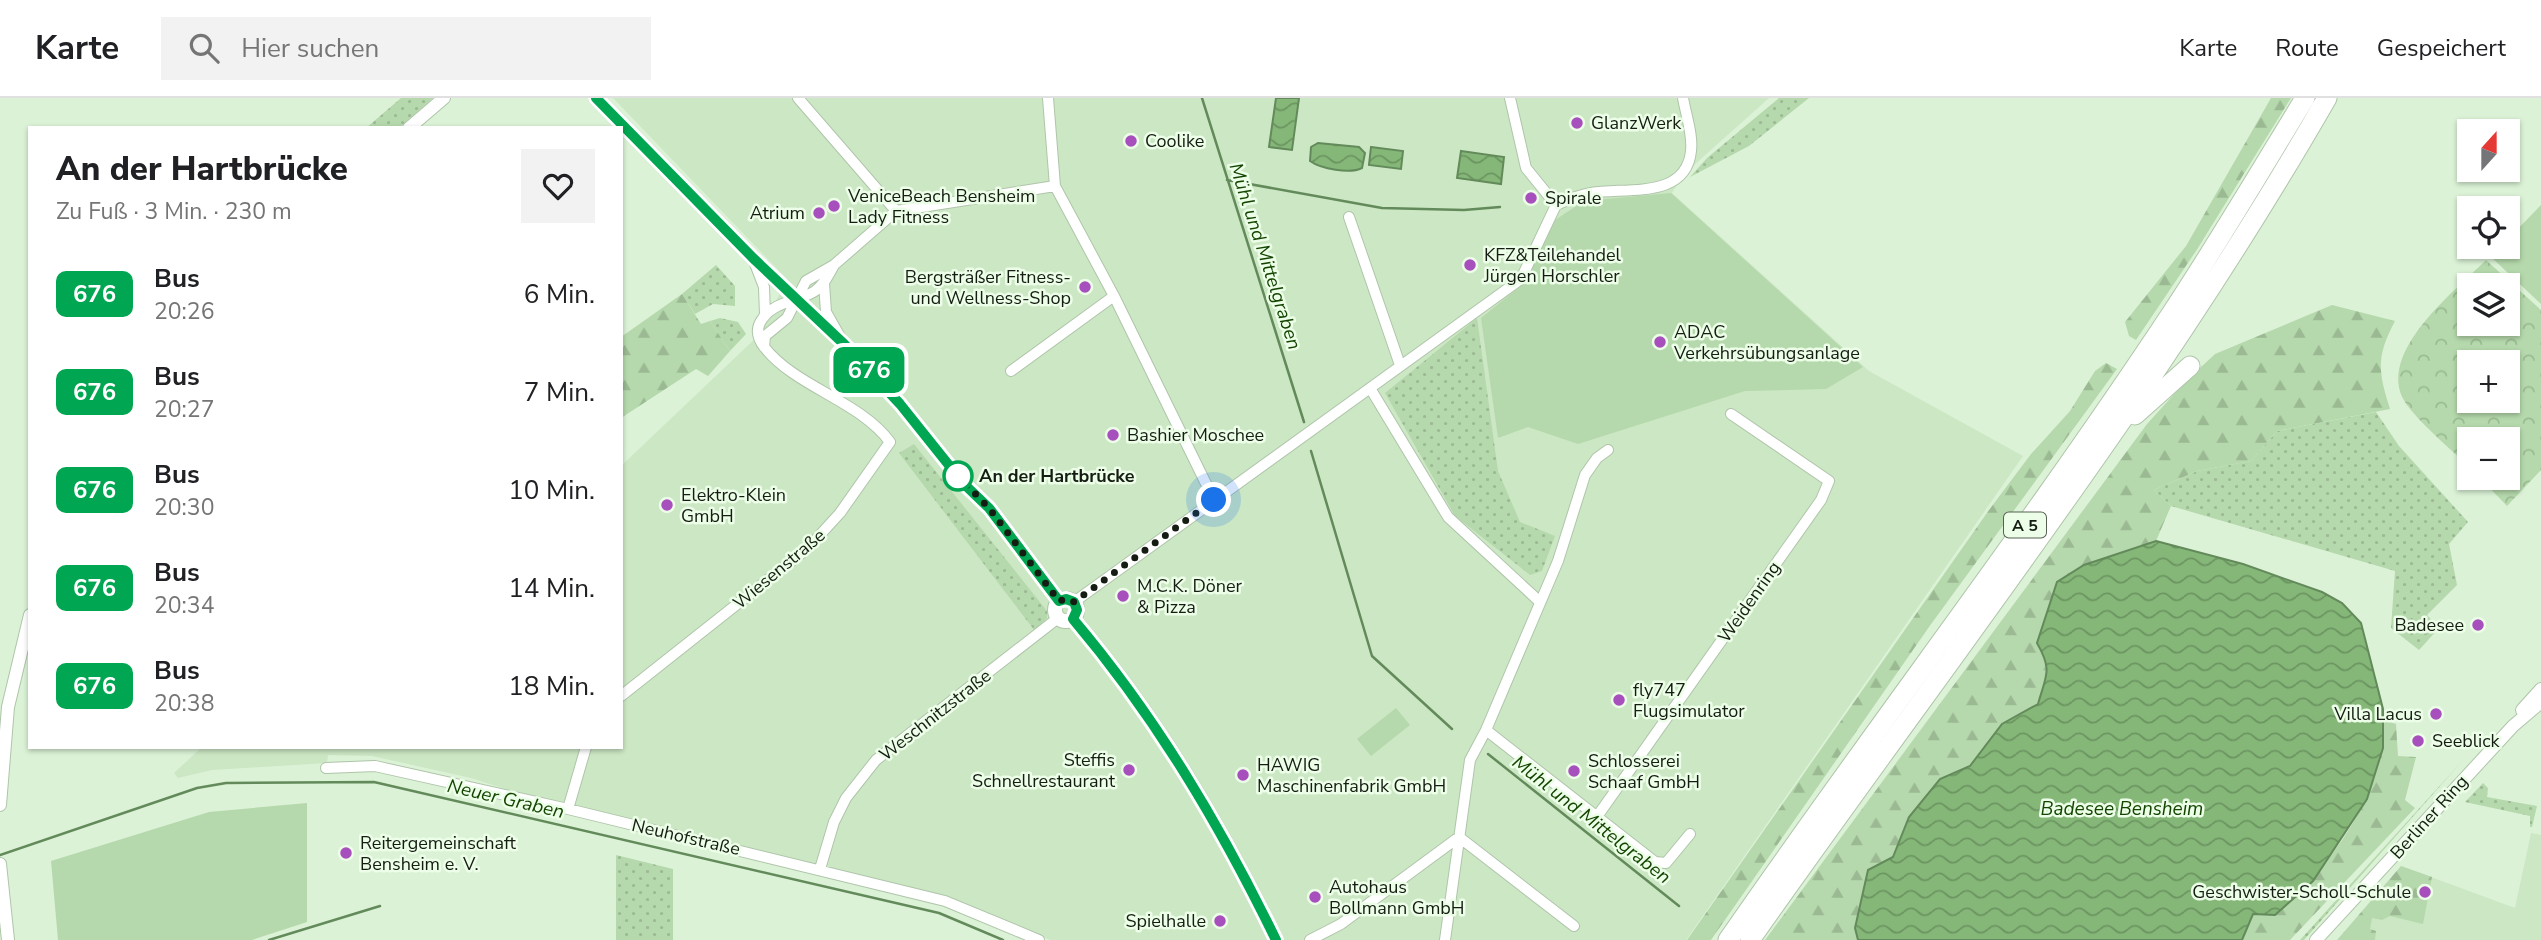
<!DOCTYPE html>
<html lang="de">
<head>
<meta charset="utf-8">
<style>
  :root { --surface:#fff; --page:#f2f2f2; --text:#202124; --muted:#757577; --line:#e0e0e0 }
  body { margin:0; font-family:"Nunito Sans",sans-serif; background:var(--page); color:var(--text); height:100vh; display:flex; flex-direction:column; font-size:26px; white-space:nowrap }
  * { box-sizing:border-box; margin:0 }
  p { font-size:23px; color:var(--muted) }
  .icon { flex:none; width:38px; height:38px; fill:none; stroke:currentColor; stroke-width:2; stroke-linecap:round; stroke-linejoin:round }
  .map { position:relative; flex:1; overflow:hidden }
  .side { position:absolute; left:28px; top:28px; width:595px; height:623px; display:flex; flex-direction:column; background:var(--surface); border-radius:0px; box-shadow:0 2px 5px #0004 }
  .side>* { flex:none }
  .badge { padding:0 14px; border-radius:10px; font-size:24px; line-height:46px }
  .needle { width:46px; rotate:21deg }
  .buttons { position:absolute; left:2457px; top:21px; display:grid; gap:14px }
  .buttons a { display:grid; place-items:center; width:63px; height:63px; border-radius:0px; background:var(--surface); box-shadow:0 2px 5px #0004; font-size:35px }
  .you { position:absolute; width:35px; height:35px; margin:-18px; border:5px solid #fff; border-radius:50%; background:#1a73e8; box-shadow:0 0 0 10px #1a73e833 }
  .map>.badge { position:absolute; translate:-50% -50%; box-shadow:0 0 0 4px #fff }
  .round { display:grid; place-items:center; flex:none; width:74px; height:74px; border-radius:0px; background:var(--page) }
  .head { display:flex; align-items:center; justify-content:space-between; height:119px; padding:0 28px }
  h1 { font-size:33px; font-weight:800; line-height:52px }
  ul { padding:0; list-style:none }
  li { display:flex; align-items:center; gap:21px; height:98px; padding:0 28px }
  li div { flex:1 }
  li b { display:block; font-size:26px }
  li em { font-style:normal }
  li .badge { min-width:77px; font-weight:700; text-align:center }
  header { display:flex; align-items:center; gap:42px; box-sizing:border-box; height:98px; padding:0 35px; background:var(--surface); border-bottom:2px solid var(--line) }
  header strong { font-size:33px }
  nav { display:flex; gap:38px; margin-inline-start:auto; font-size:24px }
  .search { width:490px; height:63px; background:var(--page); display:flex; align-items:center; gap:18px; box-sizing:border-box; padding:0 24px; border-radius:0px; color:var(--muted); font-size:26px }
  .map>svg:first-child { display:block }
</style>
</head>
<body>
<header>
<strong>Karte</strong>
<div class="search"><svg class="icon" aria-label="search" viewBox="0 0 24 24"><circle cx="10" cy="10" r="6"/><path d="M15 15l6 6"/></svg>Hier suchen</div>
<nav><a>Karte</a><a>Route</a><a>Gespeichert</a></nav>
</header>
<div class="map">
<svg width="2541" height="842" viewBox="0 0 2541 842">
  <defs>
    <pattern id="grass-dots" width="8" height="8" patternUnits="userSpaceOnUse" patternTransform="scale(1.75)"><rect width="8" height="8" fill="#b5d9ac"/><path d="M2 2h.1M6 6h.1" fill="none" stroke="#9bba93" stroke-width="1.8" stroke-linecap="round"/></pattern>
    <pattern id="forest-firs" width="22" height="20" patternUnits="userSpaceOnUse" patternTransform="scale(1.75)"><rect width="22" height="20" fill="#b5d9ac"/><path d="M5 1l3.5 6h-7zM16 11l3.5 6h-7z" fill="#9bba93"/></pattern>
    <pattern id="park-crowns" width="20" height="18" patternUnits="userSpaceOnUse" patternTransform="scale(1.75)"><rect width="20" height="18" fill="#b5d9ac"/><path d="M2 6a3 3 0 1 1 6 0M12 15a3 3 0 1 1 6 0" fill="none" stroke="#9bba93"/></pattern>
    <pattern id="water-waves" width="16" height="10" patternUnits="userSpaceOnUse" patternTransform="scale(1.75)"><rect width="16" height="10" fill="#85b878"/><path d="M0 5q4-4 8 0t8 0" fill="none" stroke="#6c9561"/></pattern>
  </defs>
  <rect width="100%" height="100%" fill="#dbf2d6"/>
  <path fill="#cce7c4" d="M613 0H1769L1684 76 1672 95 1869 273 2023 358 1686 842H1050L946 798 561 709 471 680 372 658 328 657 327 665 212 672 178 680 174 675 202 649H621V368L759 237 787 181Z
    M2531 735 2541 737V842H2339L2401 768 2515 810Z"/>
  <path fill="url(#grass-dots)" d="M401 0H433L399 30H366Z
    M1779 0H1809L1749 48 1690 79 1707 60Z
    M716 167 735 188V208L713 206 695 216 682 196Z
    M720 220 738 224 746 236 730 253 710 223Z
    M1477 220 1498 373 1520 424 1555 438 1542 473 1530 477 1455 418 1385 295Z
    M2376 314 2399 348 2468 424 2449 446 2457 487 2427 517 2439 530 2419 552 2391 530 2395 473 2171 408 2154 392 2197 373 2251 363 2277 333Z
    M914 346 1047 513V520L1035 533 899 355Z
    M2464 661 2304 842H2300Z
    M2483 685 2488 690 2487 699 2537 708 2532 729H2530V718L2465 704Z
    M616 757 673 771V842H616Z"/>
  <path fill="url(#forest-firs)" d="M2271 0H2291L2196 153 2136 242 2129 238 2125 224 2186 148Z
    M682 196 701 226 710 223 730 253 708 278 696 271 621 320V239Z
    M2332 207 2395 223C2376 259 2378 273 2390 311L2277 333 2251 363 2197 373 2154 392 2171 408 2156 443 2084 467 2037 544C2053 573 2046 577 2038 606L2002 626 1970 668 1940 681 1909 718 1893 759 1868 772 1855 830 1858 842H1765L2147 326 2186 283 2215 256Z
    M2106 265 2117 271 1929 529 1711 842H1687L1989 412 2031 356 2070 313 2095 273Z
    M2382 621 2396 626 2398 658 2416 659 2405 702 2415 710 2290 842H2242L2253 815 2275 817C2330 767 2385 699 2382 621Z
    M2401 768 2432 779 2423 826 2390 818 2382 822 2372 820 2370 831 2376 833 2375 842H2337Z"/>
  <path fill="url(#park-crowns)" fill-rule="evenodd" d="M2486 162 2541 212V372L2507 408 2480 380H2508V341H2469V369C2452 352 2417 323 2405 304 2375 255 2455 193 2486 162ZM2469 187H2508V226H2469ZM2469 264H2508V303H2469Z"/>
  <path fill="#b5d9ac" d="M1671 95 1863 269 1826 291 1745 293 1578 346 1528 329 1498 340 1481 220 1524 185 1555 122 1584 103Z
    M2541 107V206L2491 159 2500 149H2508V141Z
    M1396 610 1410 627 1371 658 1357 641Z
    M307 705V824L252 842H58L51 763 209 714Z"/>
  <path fill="url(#water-waves)" stroke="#638a5a" stroke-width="2" d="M1276 0H1299L1292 52 1269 49Z
    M1318 45 1359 49 1365 55 1362 70C1350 76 1321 71 1310 63L1311 49Z
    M1371 49 1403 53 1401 71 1369 67Z
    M1461 53 1504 59 1501 86 1457 80Z
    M2156 443 2243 466 2322 494 2342 505 2361 525 2383 611V650L2367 701 2313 783 2275 817 2253 816 2242 842H1858L1855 830 1868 772 1893 759 1909 719 1940 681 1970 668 2002 626 2038 606C2046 577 2053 573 2037 545L2057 484 2084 467Z"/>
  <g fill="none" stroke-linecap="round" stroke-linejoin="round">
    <path stroke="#638a5a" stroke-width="2.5" d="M1202 0 1304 324
      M1227 82 1382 110 1464 112 1500 109
      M1311 353 1372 558 1452 631
      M1488 656 1679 808
      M0 757 197 690 226 685 374 684 939 815 1003 842
      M269 842 380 808"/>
    <g stroke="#afc5aa" stroke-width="12">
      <path id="minor" d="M798 0 896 113
        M1048 0 1055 88
        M1510 0 1526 70 1556 107
        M1349 119 1400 267
        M754 163 764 189 765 217
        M824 185 826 214 839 237
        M764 249 765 238 787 220 806 183 834 167 896 113 1055 88 1114 198 1214 402
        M1011 273 1114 198
        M1370 290 1448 419 1540 504
        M1074 504 1521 181 1556 107C1567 102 1579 97 1591 95 1625 89 1686 102 1691 53 1693 37 1686 17 1683 0
        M621 598 808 450 840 415 890 344C860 303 796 289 765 250 757 240 755 230 763 220 775 203 799 204 815 193 824 187 829 176 834 167
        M1486 632 1655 764 1666 765 1690 736
        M326 670 375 668 568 711 945 803 1039 842
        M568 711 586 649
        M1596 720 1821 402 1829 383 1731 316
        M1459 739 1574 828
        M820 771 834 724 846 700 876 662 1058 520
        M1310 842 1341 826 1459 739
        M1445 842 1470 662 1486 632 1558 463 1585 377 1597 360 1608 352"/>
    </g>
    <g stroke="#afc5aa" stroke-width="14">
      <path id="tertiary" d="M409 30 444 0
        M2522 612 2541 591
        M0 707 8 609 30 517
        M0 766 8 842
        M2316 842 2513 628 2541 604"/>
    </g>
    <g stroke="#afc5aa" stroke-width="16">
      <path id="secondary" d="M596 0 753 160 844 246 900 306 964 386 989 410 1059 503
        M1055 512a11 11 0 1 1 22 0a11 11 0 1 1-22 0Z
        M1073 521C1156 618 1220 727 1276 842"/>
    </g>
    <g stroke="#afc5aa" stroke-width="21">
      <path id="motorway" d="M2135 317 2190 268
        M1728 842C1873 632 2030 429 2171 216 2218 145 2261 72 2305 0
        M1750 842C1946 563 2157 296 2327 0"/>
    </g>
    <use href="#minor" stroke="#fff" stroke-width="10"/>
    <use href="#tertiary" stroke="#fff" stroke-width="12"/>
    <use href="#secondary" stroke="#fff" stroke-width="14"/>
    <use href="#motorway" stroke="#fff" stroke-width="19"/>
  </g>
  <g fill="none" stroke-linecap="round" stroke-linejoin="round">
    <g stroke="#fff" stroke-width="16">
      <path id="line" d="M596 0 753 160 844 246 900 306 964 386 989 410 1059 503 1066 501 1074 504 1077 512 1073 521C1156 619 1220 727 1276 842"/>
    </g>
    <use href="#line" stroke="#00a651" stroke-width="10"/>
    <path stroke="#151d13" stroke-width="7" stroke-dasharray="0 12.6" d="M958 378 989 410 1059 503 1066 501 1074 504 1214 402"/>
  </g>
  <g fill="#a750bd" stroke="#ecfee7" stroke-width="2.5">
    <circle cx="1577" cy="25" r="7"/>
    <circle cx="1131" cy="43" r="7"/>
    <circle cx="1531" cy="100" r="7"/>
    <circle cx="834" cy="108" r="7"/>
    <circle cx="819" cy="115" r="7"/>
    <circle cx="1470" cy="167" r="7"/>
    <circle cx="1085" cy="189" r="7"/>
    <circle cx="1660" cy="244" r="7"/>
    <circle cx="1113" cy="337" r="7"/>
    <circle cx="667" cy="407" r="7"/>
    <circle cx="1123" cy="498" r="7"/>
    <circle cx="2478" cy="527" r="7"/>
    <circle cx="1619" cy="602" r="7"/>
    <circle cx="2436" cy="616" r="7"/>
    <circle cx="2418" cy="643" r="7"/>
    <circle cx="1129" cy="672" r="7"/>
    <circle cx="1574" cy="673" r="7"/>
    <circle cx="1243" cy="677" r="7"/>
    <circle cx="346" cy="755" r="7"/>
    <circle cx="2425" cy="794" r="7"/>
    <circle cx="1315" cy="799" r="7"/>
    <circle cx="1220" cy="823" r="7"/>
  </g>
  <circle fill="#fff" stroke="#00a651" stroke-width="3.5" cx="958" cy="378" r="14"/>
  <g text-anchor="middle" stroke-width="5" stroke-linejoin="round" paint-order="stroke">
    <rect fill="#ecfee7" stroke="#566053" stroke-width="2" x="2004" y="414.5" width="42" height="25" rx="5"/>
    <g font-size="16" font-weight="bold" fill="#151d13">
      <text x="2025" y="433">A 5</text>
    </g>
    <g font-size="18" fill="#151d13" stroke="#ecfee7" text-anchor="start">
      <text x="1591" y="31">GlanzWerk</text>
      <text x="1145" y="49">Coolike</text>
      <text x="848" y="104">VeniceBeach Bensheim<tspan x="848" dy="21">Lady Fitness</tspan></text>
      <text x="1545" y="106">Spirale</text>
      <text x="805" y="121" text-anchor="end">Atrium</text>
      <text x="1484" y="163">KFZ&amp;Teilehandel<tspan x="1484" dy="21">Jürgen Horschler</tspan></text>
      <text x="1071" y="185" text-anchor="end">Bergsträßer Fitness-<tspan x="1071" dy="21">und Wellness-Shop</tspan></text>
      <text x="1674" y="240">ADAC<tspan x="1674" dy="21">Verkehrsübungsanlage</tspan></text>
      <text x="1127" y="343">Bashier Moschee</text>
      <text x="681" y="403">Elektro-Klein<tspan x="681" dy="21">GmbH</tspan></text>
      <text x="1137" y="494">M.C.K. Döner<tspan x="1137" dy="21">&amp; Pizza</tspan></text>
      <text x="2464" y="533" text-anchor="end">Badesee</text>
      <text x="1633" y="598">fly747<tspan x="1633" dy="21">Flugsimulator</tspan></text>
      <text x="2422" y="622" text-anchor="end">Villa Lacus</text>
      <text x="2432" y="649">Seeblick</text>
      <text x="1115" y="668" text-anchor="end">Steffis<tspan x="1115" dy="21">Schnellrestaurant</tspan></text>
      <text x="1588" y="669">Schlosserei<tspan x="1588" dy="21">Schaaf GmbH</tspan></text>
      <text x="1257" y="673">HAWIG<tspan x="1257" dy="21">Maschinenfabrik GmbH</tspan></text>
      <text x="360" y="751">Reitergemeinschaft<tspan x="360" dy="21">Bensheim e. V.</tspan></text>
      <text x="1329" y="795">Autohaus<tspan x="1329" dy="21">Bollmann GmbH</tspan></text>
      <text x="2411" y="800" text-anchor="end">Geschwister-Scholl-Schule</text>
      <text x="1206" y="829" text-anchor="end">Spielhalle</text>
    </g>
    <g font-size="18" font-weight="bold" fill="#151d13" stroke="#ecfee7" text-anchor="start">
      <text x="979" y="384">An der Hartbrücke</text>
    </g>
    <g font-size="18" fill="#151d13" stroke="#ecfee7">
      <text transform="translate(779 471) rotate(-40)" y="6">Wiesenstraße</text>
      <text transform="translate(1749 504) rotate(-55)" y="6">Weidenring</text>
      <text transform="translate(935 617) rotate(-38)" y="6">Weschnitzstraße</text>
      <text transform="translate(2429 719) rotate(-48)" y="6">Berliner Ring</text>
      <text transform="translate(686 739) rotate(13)" y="6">Neuhofstraße</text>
    </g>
    <g font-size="19" font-style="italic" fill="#134500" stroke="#ecfee7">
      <text transform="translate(1266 158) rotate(72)" y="7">Mühl und Mittelgraben</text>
      <text transform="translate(506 700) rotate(13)" y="7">Neuer Graben</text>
      <text x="2122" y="717">Badesee Bensheim</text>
      <text transform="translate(1592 721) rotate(38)" y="7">Mühl und Mittelgraben</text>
    </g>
  </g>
</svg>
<div class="buttons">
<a><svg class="needle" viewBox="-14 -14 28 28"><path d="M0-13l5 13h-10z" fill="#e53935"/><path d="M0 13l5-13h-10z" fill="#757577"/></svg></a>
<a><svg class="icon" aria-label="locate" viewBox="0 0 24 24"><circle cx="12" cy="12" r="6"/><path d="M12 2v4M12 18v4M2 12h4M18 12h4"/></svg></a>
<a><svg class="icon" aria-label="layers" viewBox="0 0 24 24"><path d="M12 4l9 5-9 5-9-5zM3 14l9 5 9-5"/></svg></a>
<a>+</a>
<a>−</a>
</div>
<div class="you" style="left:1214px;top:402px"></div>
<b class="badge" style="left:869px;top:272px;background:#00a651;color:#fff">676</b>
<section class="side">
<div class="head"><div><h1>An der Hartbrücke</h1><p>Zu Fuß · 3 Min. · 230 m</p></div><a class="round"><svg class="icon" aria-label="heart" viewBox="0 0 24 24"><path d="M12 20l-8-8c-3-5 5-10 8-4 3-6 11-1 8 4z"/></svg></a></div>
<ul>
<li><span class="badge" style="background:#00a651;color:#fff">676</span><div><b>Bus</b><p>20:26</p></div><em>6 Min.</em></li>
<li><span class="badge" style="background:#00a651;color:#fff">676</span><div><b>Bus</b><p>20:27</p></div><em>7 Min.</em></li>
<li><span class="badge" style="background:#00a651;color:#fff">676</span><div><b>Bus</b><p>20:30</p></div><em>10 Min.</em></li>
<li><span class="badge" style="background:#00a651;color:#fff">676</span><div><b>Bus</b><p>20:34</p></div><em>14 Min.</em></li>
<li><span class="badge" style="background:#00a651;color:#fff">676</span><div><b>Bus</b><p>20:38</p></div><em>18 Min.</em></li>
</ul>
</section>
</div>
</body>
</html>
